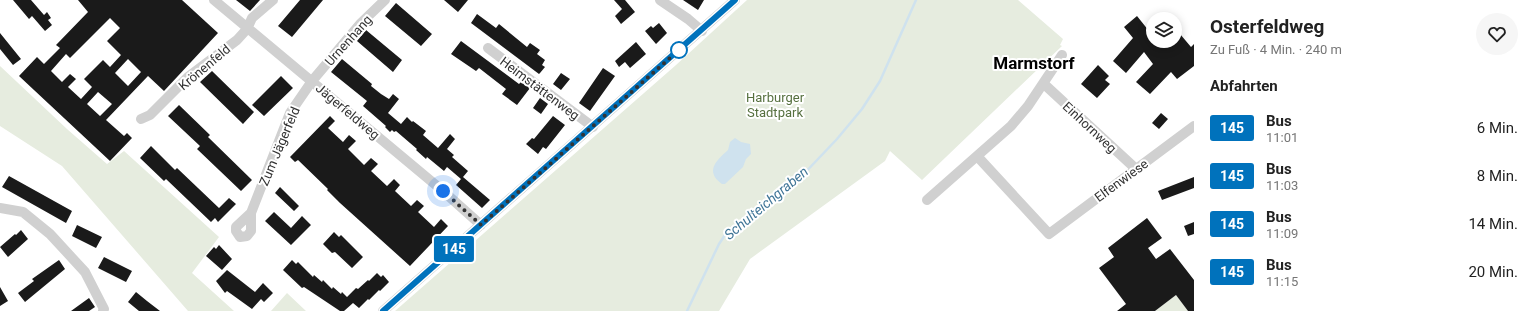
<!DOCTYPE html>
<html lang="de">
<head>
<meta charset="utf-8">
<style>
  :root { --surface:#fff; --page:#f6f6f6; --text:#222; --muted:#767676 }
  body { margin:0; font-family:Roboto,sans-serif; background:var(--page); color:var(--text); height:100vh; display:flex; flex-direction:column; font-size:15px; white-space:nowrap }
  * { box-sizing:border-box; margin:0 }
  p { font-size:13px; color:var(--muted) }
  .icon { flex:none; width:22px; height:22px; fill:none; stroke:currentColor; stroke-width:2; stroke-linecap:round; stroke-linejoin:round }
  .map { position:relative; flex:1; overflow:hidden }
  .sheet { display:flex; flex-direction:column; background:var(--surface); width:340px }
  .sheet>* { flex:none }
  .badge { padding:0 8px; border-radius:3px; font-size:14px; line-height:26px }
  .tools { position:absolute; left:1146px; top:12px; display:grid; gap:8px }
  .tools a { display:grid; place-items:center; width:36px; height:36px; border-radius:50%; background:var(--surface); box-shadow:0 2px 10px #0003; font-size:20px }
  .you { position:absolute; width:20px; height:20px; margin:-10px; border:3px solid #fff; border-radius:50%; background:#1a73e8; box-shadow:0 0 0 6px #1a73e833 }
  .map>.badge { position:absolute; translate:-50% -50%; box-shadow:0 0 0 2px #fff }
  h2 { padding:0 16px; font-size:15px; line-height:36px }
  .round { display:grid; place-items:center; flex:none; width:42px; height:42px; border-radius:21px; background:var(--page) }
  .summary { display:flex; align-items:center; justify-content:space-between; height:68px; padding:0 16px }
  h1 { font-size:19px; font-weight:700; line-height:30px }
  ul { padding:0; list-style:none }
  li { display:flex; align-items:center; gap:12px; height:48px; padding:0 16px }
  li div { flex:1 }
  li b { display:block; font-size:15px }
  li em { font-style:normal }
  li .badge { min-width:44px; font-weight:700; text-align:center }
  main { display:flex; flex:1; min-height:0 }
  .map>svg:first-child { display:block }
</style>
</head>
<body>
<main>
<div class="map">
<svg width="1194" height="311" viewBox="0 0 1194 311">
  <rect width="100%" height="100%" fill="#fff"/>
  <path fill="#e6ecdf" d="M747 0H1018L1063 39 1060 45 1062 46 922 180 890 151 885 161 750 259 719 311H395L676 65Z
    M0 66 67 129 107 164 124 151 219 237 192 273 234 311H188L62 166 0 126Z
    M287 293 306 311H271Z
    M1176 295 1188 311H1155Z"/>
  <path fill="#cfe2ee" d="M735 138 741 142 750 144 751 154 746 159 743 167 725 184H722C704 171 717 160 728 150L730 142Z"/>
  <g fill="none" stroke-linecap="round" stroke-linejoin="round">
    <path stroke="#cfe2ee" stroke-width="2.5" d="M687 311 719 244 727 232 799 179 837 139 862 109 880 81 916 0"/>
  </g>
  <path fill="#1a1a1a" fill-rule="evenodd" d="M13 0H31L44 15 47 12 51 18 48 20 52 25 45 31 32 16 29 19Z
    M78 0H182L218 33 164 91 148 76 106 120 124 136 127 133 132 138 110 161 19 76 37 57 44 64 60 48 56 45 88 12ZM110 18 120 28 107 41 121 55 110 67 103 60 84 79 92 87 81 99 68 87 76 79 70 74 62 82 51 71 66 54 70 58ZM128 59 141 72 128 86 115 73ZM98 92 112 104 100 116 87 104Z
    M236 0H260L250 11Z
    M300 0H323L292 37 278 26Z
    M444 0H468L458 12Z
    M614 0H625L635 12 621 24 615 16 622 9Z
    M683 0H704L698 10Z
    M396 3 432 34 421 46 385 16Z
    M477 14 496 28 499 24 527 47 530 43 540 50 537 54 545 60 542 65 545 67 540 73 539 74 471 23Z
    M1137 16 1153 36V41H1175V28L1191 47 1194 44V66L1177 79 1171 72 1150 94 1136 82 1153 64 1144 52 1126 73 1113 61 1133 38 1124 27Z
    M659 23 667 33 656 44 645 31 651 26 653 28Z
    M366 30 402 60 393 72 357 41Z
    M0 33 21 59 13 65 0 49Z
    M461 41 519 84 521 82 530 88 517 105 502 94 506 89 479 68 476 71 451 54Z
    M636 42 646 54 630 68 625 62 619 67 615 61Z
    M342 59 372 84 371 86 381 94 389 99 393 94 399 99 388 113 401 124 407 117 412 122 413 121 426 131 423 135 438 148 450 134 455 139 447 149 454 155 452 157 468 171 463 177 490 200 482 208 456 185 461 179 447 167 444 171 427 157 426 159 416 150 417 149 396 131 394 132 392 130 390 132 385 127 386 126 363 106 367 101 331 72Z
    M1098 65 1109 76 1105 80 1110 84 1097 98 1081 84Z
    M603 68 615 76 590 111 579 103Z
    M212 71 254 112 243 124 200 82Z
    M561 73 570 79 561 90 553 84Z
    M281 76 293 88 264 116 252 105Z
    M540 98 548 104 541 114 533 108Z
    M179 105 210 135 208 137 252 180 241 191 197 149 200 146 168 116Z
    M1161 113 1168 119 1159 129 1152 123Z
    M330 116 335 121 328 128 343 142 349 135 356 141 348 149 364 165 371 158 378 164 371 171 387 186 394 179 400 185 395 191 411 206 417 200 424 206 418 212 434 227 441 219 448 226 410 266 340 203 327 190 328 189 298 160 295 162 290 157Z
    M553 116 565 125 546 149 543 147 538 154 526 144 532 138 534 139Z
    M151 146 175 170 177 168 219 208 229 198 236 204 218 222 215 218 211 222 166 179 164 181 140 158Z
    M9 176 72 211 66 223 2 187Z
    M1194 177V188L1162 200 1158 191Z
    M280 187 299 206 294 211 275 193Z
    M274 212 291 228 302 216 311 225 291 245 265 221Z
    M1147 218 1162 238 1148 248 1156 259 1170 249 1194 280V311H1188L1176 295 1155 311H1117L1126 304 1099 268 1114 257 1108 248Z
    M1194 222V234L1188 236 1184 226Z
    M77 225 102 237 96 248 72 236Z
    M21 230 28 239 8 257 0 247 15 234 16 235Z
    M334 232 339 237 341 235 363 257 352 268 335 252 332 253 323 244Z
    M219 245 232 259 222 270 206 256 214 247 216 249Z
    M104 257 132 271 126 282 98 268Z
    M59 260 65 269 25 302 18 293 34 281 32 279Z
    M292 260 296 264 298 262 313 277 314 275 322 282 323 280 332 289 333 287 341 294 342 292 347 297 356 288 358 289 368 280 369 281 377 273 381 277 383 275 389 282 380 291 379 290 369 300 368 299 359 308 353 303 344 311H340L304 287 302 288 283 270Z
    M227 270 255 292 263 283 273 293 264 302 261 299 252 309 227 291 225 293 216 281Z
    M0 287 8 301 0 306Z
    M136 292 147 301 160 311H139L128 302Z
    M89 298 95 307 89 311H71Z"/>
  <g fill="none" stroke-linecap="round" stroke-linejoin="round">
    <path stroke="#d0d0d0" stroke-width="10" d="M214 0 443 191 481 225
      M660 0 688 19 702 31
      M488 48 593 127
      M1044 84 1136 169
      M141 119 150 115 188 77 237 40 247 29 252 18 273 0
      M977 156 1049 234 1194 126
      M927 200 1011 126 1028 106 1062 55
      M0 208 23 212 50 234 85 272 104 309 103 311
      M251 213 236 227V231L240 237 247 236 251 231V213L290 113 312 81 361 23 385 0
      M383 311 735 0"/>
  </g>
  <g fill="none" stroke-linecap="round" stroke-linejoin="round">
    <g stroke="#fff" stroke-width="9">
      <path id="line" d="M383 311 735 0"/>
    </g>
    <use href="#line" stroke="#0072bc" stroke-width="6"/>
    <path stroke="#333" stroke-width="4" stroke-dasharray="0 7.2" d="M443 191 481 225 679 50"/>
  </g>
  <circle fill="#fff" stroke="#0072bc" stroke-width="2" cx="679" cy="50" r="8"/>
  <g text-anchor="middle" stroke-width="4" stroke-linejoin="round" paint-order="stroke">
    <g font-size="13" fill="#333" stroke="#fff">
      <text transform="translate(348 40) rotate(-48)" y="5">Urnenhang</text>
      <text transform="translate(204 67) rotate(-40)" y="5">Krönenfeld</text>
      <text transform="translate(540 88) rotate(37)" y="5">Heimstättenweg</text>
      <text transform="translate(348 111) rotate(40)" y="5">Jägerfeldweg</text>
      <text transform="translate(1090 127) rotate(43)" y="5">Einhornweg</text>
      <text transform="translate(279 146) rotate(-67)" y="5">Zum Jägerfeld</text>
      <text transform="translate(1121 180) rotate(-36)" y="5">Elfenwiese</text>
    </g>
    <g font-size="13" fill="#56703f" stroke="#fff">
      <text x="775" y="102">Harburger<tspan x="775" dy="15">Stadtpark</tspan></text>
    </g>
    <g font-size="14" font-style="italic" fill="#3f7597" stroke="#fff">
      <text transform="translate(766 203) rotate(-40)" y="5">Schulteichgraben</text>
    </g>
    <g font-size="17" font-weight="bold" fill="#000" stroke="#fff">
      <text x="1034" y="69">Marmstorf</text>
    </g>
  </g>
</svg>
<div class="tools">
<a><svg class="icon" aria-label="layers" viewBox="0 0 24 24"><path d="M12 4l9 5-9 5-9-5zM3 14l9 5 9-5"/></svg></a>
</div>
<div class="you" style="left:443px;top:191px"></div>
<b class="badge" style="left:454px;top:249px;background:#0072bc;color:#fff">145</b>
</div>
<section class="sheet">
<div class="summary"><div><h1>Osterfeldweg</h1><p>Zu Fuß · 4 Min. · 240 m</p></div><a class="round"><svg class="icon" aria-label="heart" viewBox="0 0 24 24"><path d="M12 20l-8-8c-3-5 5-10 8-4 3-6 11-1 8 4z"/></svg></a></div>
<h2>Abfahrten</h2>
<ul>
<li><span class="badge" style="background:#0072bc;color:#fff">145</span><div><b>Bus</b><p>11:01</p></div><em>6 Min.</em></li>
<li><span class="badge" style="background:#0072bc;color:#fff">145</span><div><b>Bus</b><p>11:03</p></div><em>8 Min.</em></li>
<li><span class="badge" style="background:#0072bc;color:#fff">145</span><div><b>Bus</b><p>11:09</p></div><em>14 Min.</em></li>
<li><span class="badge" style="background:#0072bc;color:#fff">145</span><div><b>Bus</b><p>11:15</p></div><em>20 Min.</em></li>
</ul>
</section>
</main>
</body>
</html>
